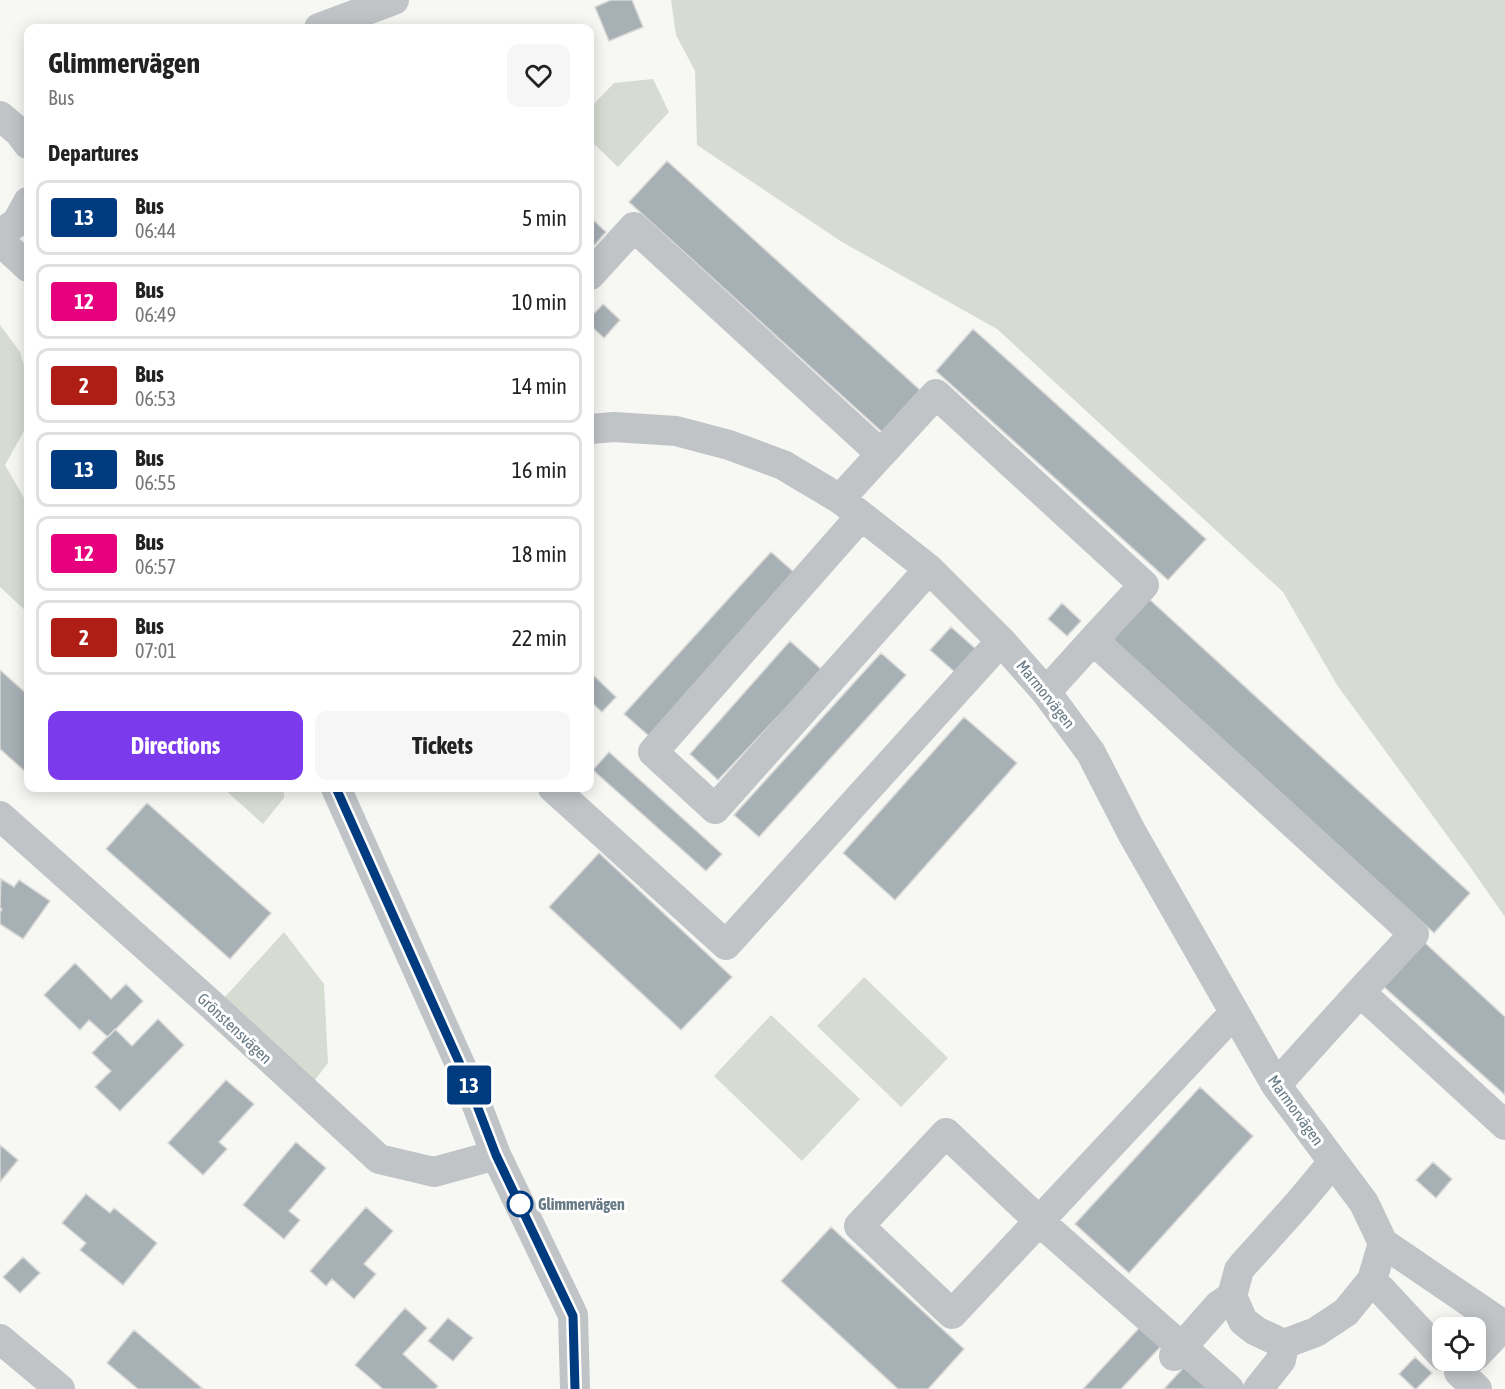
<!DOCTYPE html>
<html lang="en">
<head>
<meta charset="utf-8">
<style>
  :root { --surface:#fff; --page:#f6f6f6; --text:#222; --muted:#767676; --line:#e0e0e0; --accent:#7c3aed }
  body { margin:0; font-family:"Asap Condensed",sans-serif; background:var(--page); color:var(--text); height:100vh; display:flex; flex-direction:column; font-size:22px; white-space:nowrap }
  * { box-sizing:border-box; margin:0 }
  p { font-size:20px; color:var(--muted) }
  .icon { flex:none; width:33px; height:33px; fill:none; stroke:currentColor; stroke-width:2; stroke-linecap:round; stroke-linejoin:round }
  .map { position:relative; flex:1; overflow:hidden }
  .side { position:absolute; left:24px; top:24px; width:570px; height:768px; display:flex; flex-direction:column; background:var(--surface); border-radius:12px; box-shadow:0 3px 15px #0003 }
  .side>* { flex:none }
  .badge { padding:0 12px; border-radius:4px; font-size:21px; line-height:39px }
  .controls { position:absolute; left:1432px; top:1317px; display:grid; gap:12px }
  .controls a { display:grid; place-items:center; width:54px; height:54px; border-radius:12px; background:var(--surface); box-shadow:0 3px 15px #0003; font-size:30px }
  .map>.badge { position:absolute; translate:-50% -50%; box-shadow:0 0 0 3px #fff }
  h2 { padding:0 24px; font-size:22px; line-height:54px }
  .round { display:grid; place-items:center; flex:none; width:63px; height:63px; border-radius:12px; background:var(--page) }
  .summary { display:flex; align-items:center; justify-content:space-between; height:102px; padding:0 24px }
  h1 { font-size:28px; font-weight:700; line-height:45px }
  .primary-button { display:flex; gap:12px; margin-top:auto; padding:12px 24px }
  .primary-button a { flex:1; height:69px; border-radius:12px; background:var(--accent); color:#fff; font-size:24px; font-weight:700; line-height:69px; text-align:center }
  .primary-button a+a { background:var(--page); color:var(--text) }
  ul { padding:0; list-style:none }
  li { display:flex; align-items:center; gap:18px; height:75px; margin:0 12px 9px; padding:0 12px; border:3px solid var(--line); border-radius:12px }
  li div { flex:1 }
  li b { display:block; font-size:22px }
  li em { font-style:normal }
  li .badge { min-width:66px; font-weight:700; text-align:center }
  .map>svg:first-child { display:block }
</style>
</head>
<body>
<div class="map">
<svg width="1505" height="1389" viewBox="0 0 1505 1389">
  <rect width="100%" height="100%" fill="#f7f7f4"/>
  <path fill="#d7dcd3" d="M671 0H1505V917L1468 864 1337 685 1283 592 997 329 842 242 697 145 695 71 676 35Z
    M653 79 669 112 618 167 590 140V108L614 83Z
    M0 325 20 352 28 378V424L5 465 28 505V613L0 587Z
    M223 788H284V798L263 824Z
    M284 932 324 984 328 1063 305 1093 215 1008Z
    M864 977 948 1058 901 1107 817 1026Z
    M771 1015 860 1099 802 1161 714 1076Z"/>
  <path fill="#a7b0b5" stroke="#d8d8d6" stroke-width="1.5" d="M611 0H632L643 27 609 41 595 7Z
    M667 161 920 390 882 432 629 202Z
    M590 217 606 232 590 250Z
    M603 304 620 320 604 338 590 325V318Z
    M973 329 1206 539 1168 580 936 371Z
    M771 552 796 574 649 736 624 714Z
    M1148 598 1470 893 1434 933 1112 639Z
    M1062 603 1081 621 1067 636 1048 619Z
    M951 627 978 651 957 674 930 650Z
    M790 641 822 670 718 780 690 754Z
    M881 653 906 675 759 837 734 815Z
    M0 670 28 695V774L0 749Z
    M593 675 616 697 602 712 590 701V679Z
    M964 717 1017 763 895 900 843 853Z
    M609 752 722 854 706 871 593 770Z
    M147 803 271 913 230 959 106 849Z
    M599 853 732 977 681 1030 549 907Z
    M1 879 14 887 19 880 50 901 23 939 0 924V913L2 909 0 908Z
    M1424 942 1505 1017V1095L1383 986Z
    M75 963 111 999 126 984 143 1001 108 1037 89 1020 80 1030 44 995Z
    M158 1019 184 1045 120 1111 95 1087 111 1071 92 1053 115 1029 132 1046Z
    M226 1080 254 1104 219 1142 227 1149 203 1175 168 1143Z
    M1200 1087 1253 1136 1129 1273 1075 1224Z
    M296 1142 326 1168 289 1211 300 1220 284 1239 243 1205Z
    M0 1145 18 1160 0 1182Z
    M1433 1162 1452 1179 1436 1198 1416 1180Z
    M86 1194 110 1213 114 1208 157 1243 123 1285 80 1250 86 1243 62 1223Z
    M366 1207 393 1231 364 1264 376 1274 354 1299 332 1279 326 1286 310 1271Z
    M831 1227 964 1349 928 1389H898L781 1281Z
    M23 1257 40 1273 20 1293 3 1277Z
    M405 1308 427 1328 403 1354 438 1386 435 1389H383L355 1365Z
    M448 1318 473 1338 453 1361 428 1341Z
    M1141 1326 1162 1345 1121 1389H1083Z
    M134 1330 203 1389H138L107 1363Z
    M1415 1357 1432 1373 1416 1389H1415L1399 1374Z
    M1185 1366 1211 1389H1164Z"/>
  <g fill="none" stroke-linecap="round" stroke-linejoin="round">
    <path stroke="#c0c4c7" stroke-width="30" d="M319 28 394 0
      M0 116 19 132 28 144
      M0 234 17 222 28 202
      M0 241 28 267
      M590 275 634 227 881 454 936 394 1144 585 1093 640 1414 934 1360 992 1505 1125
      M590 429 614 427 676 431 729 445 783 465 840 499 929 569 1001 641 1046 692 1091 753 1132 833 1276 1085 1364 1203 1383 1243 1372 1280 1346 1312 1316 1332 1284 1344 1256 1331 1243 1321 1232 1296 1239 1270 1243 1265 1298 1204 1333 1162
      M840 499 881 454
      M861 516 653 752 715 809 929 569
      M1046 692 1093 640
      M336 788 468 1082 496 1155 573 1315 575 1389
      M553 788 726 945 1001 641
      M0 816 215 1008 379 1159 434 1172 496 1155
      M1276 1085 1360 992
      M1383 1243 1505 1326
      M1372 1280 1443 1356
      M0 1339 60 1389
      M1476 1355 1505 1325
      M1174 1356 1219 1305 1232 1296
      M1470 1360 1459 1372 1477 1389
      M1229 1389 1039 1221 946 1133 859 1226 952 1314C1046 1214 1140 1114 1234 1013
      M1258 1389 1281 1360 1284 1344"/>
  </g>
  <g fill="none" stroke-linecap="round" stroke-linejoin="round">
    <g stroke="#fff" stroke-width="14">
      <path id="line" d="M336 788 468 1082 496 1155 573 1316 575 1389"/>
    </g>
    <use href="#line" stroke="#003b80" stroke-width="9"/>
  </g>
  <circle fill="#fff" stroke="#003b80" stroke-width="3" cx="520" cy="1204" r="12"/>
  <g text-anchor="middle" stroke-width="6" stroke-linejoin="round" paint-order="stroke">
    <g font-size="16" fill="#667984" stroke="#fff">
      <text transform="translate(1046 694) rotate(51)" y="6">Marmorvägen</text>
      <text transform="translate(235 1028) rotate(43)" y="6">Grönstensvägen</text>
      <text transform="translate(1296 1110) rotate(54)" y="6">Marmorvägen</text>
    </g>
    <g font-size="16" font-weight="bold" fill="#667984" stroke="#fff" text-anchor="start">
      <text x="538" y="1210">Glimmervägen</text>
    </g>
  </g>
</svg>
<div class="controls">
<a><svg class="icon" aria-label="locate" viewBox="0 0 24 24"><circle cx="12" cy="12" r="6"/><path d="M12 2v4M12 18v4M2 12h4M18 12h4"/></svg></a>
</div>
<b class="badge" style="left:469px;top:1085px;background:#003b80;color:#fff">13</b>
<section class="side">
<div class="summary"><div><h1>Glimmervägen</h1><p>Bus</p></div><a class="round"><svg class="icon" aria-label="heart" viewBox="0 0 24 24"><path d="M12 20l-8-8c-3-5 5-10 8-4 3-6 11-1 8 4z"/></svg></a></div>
<h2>Departures</h2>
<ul>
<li><span class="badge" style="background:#003b80;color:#fff">13</span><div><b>Bus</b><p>06:44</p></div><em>5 min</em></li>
<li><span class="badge" style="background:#e6007e;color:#fff">12</span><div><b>Bus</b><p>06:49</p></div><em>10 min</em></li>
<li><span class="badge" style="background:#af1e14;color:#fff">2</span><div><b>Bus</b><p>06:53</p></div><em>14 min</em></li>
<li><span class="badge" style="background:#003b80;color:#fff">13</span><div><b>Bus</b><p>06:55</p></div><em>16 min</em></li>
<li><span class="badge" style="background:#e6007e;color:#fff">12</span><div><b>Bus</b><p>06:57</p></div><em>18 min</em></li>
<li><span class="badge" style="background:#af1e14;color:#fff">2</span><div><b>Bus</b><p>07:01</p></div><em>22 min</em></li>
</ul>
<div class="primary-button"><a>Directions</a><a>Tickets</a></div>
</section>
</div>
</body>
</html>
